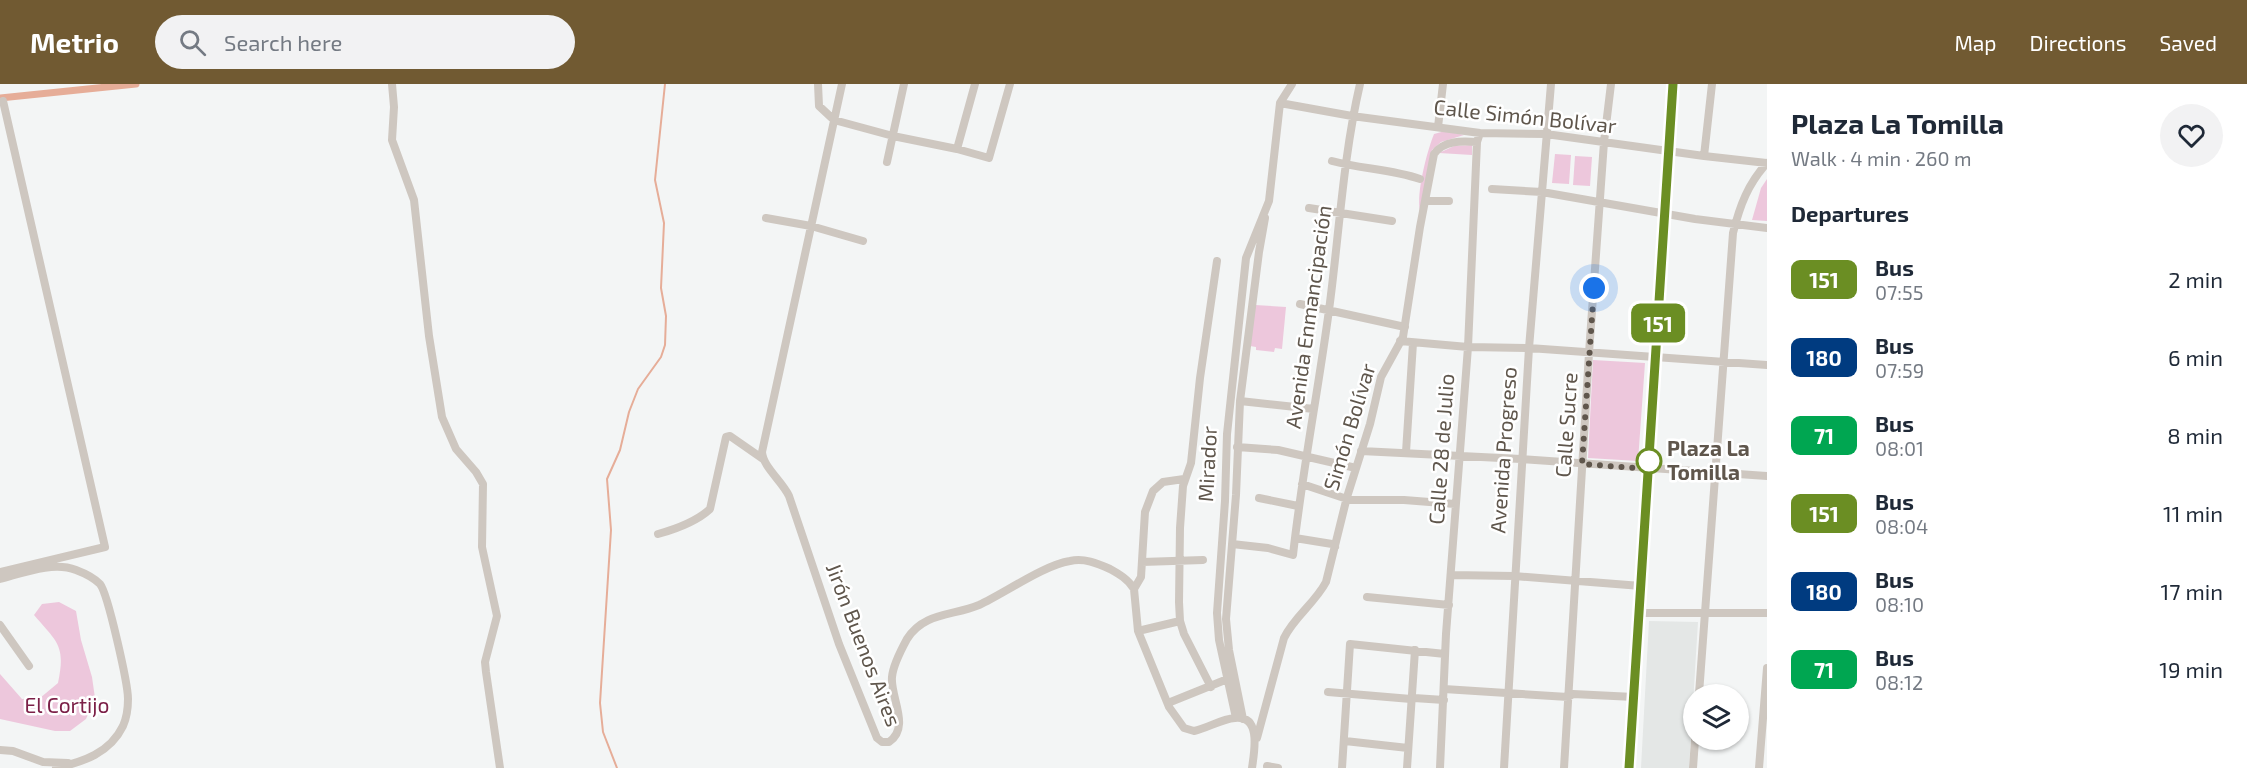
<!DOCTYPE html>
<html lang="en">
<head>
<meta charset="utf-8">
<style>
  :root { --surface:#fff; --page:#f2f2f3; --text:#1f2937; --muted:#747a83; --accent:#715a32 }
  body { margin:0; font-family:"Exo 2",sans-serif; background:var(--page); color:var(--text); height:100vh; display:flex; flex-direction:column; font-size:22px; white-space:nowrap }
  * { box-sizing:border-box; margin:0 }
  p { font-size:20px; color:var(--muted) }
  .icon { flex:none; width:33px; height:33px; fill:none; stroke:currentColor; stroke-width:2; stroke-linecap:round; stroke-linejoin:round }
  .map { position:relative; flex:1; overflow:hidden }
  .drawer { display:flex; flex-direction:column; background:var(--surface); width:480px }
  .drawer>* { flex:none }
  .badge { padding:0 12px; border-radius:9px; font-size:21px; line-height:39px }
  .tools { position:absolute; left:1683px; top:600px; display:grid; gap:12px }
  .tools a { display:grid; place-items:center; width:66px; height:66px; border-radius:50%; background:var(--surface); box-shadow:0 2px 4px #0004; font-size:30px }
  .you { position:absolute; width:30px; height:30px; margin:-15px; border:4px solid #fff; border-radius:50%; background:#1a73e8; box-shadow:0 0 0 9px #1a73e833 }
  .map>.badge { position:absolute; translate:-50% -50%; box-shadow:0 0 0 3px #fff }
  h2 { padding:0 24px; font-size:22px; line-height:54px }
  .round { display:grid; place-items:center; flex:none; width:63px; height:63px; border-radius:32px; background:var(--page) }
  .head { display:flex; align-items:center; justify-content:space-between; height:102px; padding:0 24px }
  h1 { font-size:28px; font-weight:700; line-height:45px }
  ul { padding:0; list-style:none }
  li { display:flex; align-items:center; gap:18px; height:78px; padding:0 24px }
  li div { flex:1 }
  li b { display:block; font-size:22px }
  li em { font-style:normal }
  li .badge { min-width:66px; font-weight:700; text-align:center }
  header { display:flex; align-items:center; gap:36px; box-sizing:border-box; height:84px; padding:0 30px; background:var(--accent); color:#fff }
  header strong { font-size:28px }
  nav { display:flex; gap:33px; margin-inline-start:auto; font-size:21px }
  .search { width:420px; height:54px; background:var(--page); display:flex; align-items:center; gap:15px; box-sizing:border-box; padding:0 21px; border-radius:33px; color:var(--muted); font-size:22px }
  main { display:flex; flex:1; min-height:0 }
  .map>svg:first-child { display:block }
</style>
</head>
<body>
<header>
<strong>Metrio</strong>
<div class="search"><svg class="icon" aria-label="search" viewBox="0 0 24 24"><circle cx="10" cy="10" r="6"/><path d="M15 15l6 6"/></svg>Search here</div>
<nav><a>Map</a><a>Directions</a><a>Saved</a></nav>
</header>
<main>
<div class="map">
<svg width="1767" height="684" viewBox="0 0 1767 684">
  <rect width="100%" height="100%" fill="#f3f5f5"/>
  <path fill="#e4e7e6" d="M1649 537 1698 538 1689 684H1641Z"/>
  <path fill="#edc7dc" d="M1445 47 1464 51 1441 58 1432 66 1420 127C1416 110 1427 67 1434 50Z
    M1472 61V71L1439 69 1454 62Z
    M1555 70 1571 71 1569 100 1552 99Z
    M1575 72 1592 73 1590 102 1573 101Z
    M1767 95V137L1752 136 1761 104Z
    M1255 221 1286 223 1282 265 1275 264 1274 268 1256 266V263L1250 262Z
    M1593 276 1645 279 1638 377 1588 374Z
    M59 518 76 527 81 556 92 593 95 614 86 635 70 647H55L0 635V590L22 615 40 614 58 599C66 561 57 558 34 531L42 520Z"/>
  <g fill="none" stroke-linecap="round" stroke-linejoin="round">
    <path stroke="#e6ad98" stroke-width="2" d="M617 684 603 648 600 619 611 446 607 395 620 366 629 328 638 305 661 273 665 261 666 232 661 204 664 139 655 96 665 0"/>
    <path stroke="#e6ad98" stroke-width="7" d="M0 14 136 0"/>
    <path stroke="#cec7c0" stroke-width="8" d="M392 0 394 23 392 56 414 116 429 252 442 333 456 365 476 388 483 400 482 463 497 532 485 578 486 588 500 684
      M818 0 819 22 834 36 893 52 957 65 989 74 1010 0
      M842 0 762 368C763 383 782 397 789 412L839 560 877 654 882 658H889C911 643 890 613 892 593 893 581 901 566 907 555 924 528 953 532 979 521 1005 509 1044 481 1070 477 1084 474 1097 479 1110 485 1119 490 1128 495 1134 505L1138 547 1169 623 1184 644 1194 647C1208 644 1221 635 1235 634 1262 631 1254 669 1252 684
      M1280 19 1352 32 1480 49 1546 50 1704 72 1767 79
      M1438 43 1443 0
      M957 65 975 0
      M1704 72 1712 0
      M1332 77C1361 85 1391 85 1420 95
      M887 78 904 0
      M1492 105 1542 108 1695 135 1767 144
      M1425 117H1449
      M1309 124 1392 137
      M766 134 811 142 863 157
      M1300 220 1405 243
      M1400 257 1468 263 1529 264 1767 281
      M1240 317 1314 325
      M1237 363 1278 366 1356 384
      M1361 367 1521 375 1767 392
      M1406 368 1413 259
      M1302 400 1350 416H1404L1455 420
      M1259 414 1298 422
      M658 450C676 445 696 438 710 425L726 353 730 352 763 375
      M1295 454 1332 460 1335 463
      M1232 460 1268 464 1293 471C1302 389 1318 308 1329 226 1339 152 1343 73 1360 0
      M1142 478 1203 476
      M0 488 105 463 3 17
      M1451 491 1514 492 1641 502
      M0 495C23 489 53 477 76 486 84 489 94 494 100 500 108 510 128 600 128 615 128 625 127 633 123 642 110 669 83 678 56 684
      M1134 505 1141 493 1145 428 1153 407 1163 398 1184 395
      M1367 513 1449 521
      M1640 529H1767
      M0 541 29 582
      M1138 547 1180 537
      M1211 603 1184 550 1180 537 1179 518 1180 444 1183 402 1191 379 1200 294 1217 177
      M1444 605 1568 613 1573 610 1634 613
      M1328 608 1411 615 1414 614 1444 616
      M1699 610 1733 149C1740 121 1748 100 1767 79
      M1168 619 1230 594
      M1236 634 1219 556 1217 529 1225 417 1227 350 1246 174 1269 117 1280 19 1292 0
      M1243 635 1229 566 1226 535 1236 411 1240 317 1259 168 1265 134
      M1257 654 1284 554C1294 533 1315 519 1326 498L1347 413 1370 340 1381 293 1403 253 1420 143 1434 70C1444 56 1462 57 1477 58
      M1345 657 1408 664
      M0 666 13 667 43 678 68 679
      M1267 682 1278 684
      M1342 684 1350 560 1445 570
      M1407 684 1415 566
      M1440 684 1446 550 1468 263 1477 58 1480 49
      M1504 684 1529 264 1551 0
      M1564 684 1589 269 1604 58 1611 0
      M1693 684 1695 656
      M1759 684 1767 584"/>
    <path stroke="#cec4b5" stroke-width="9" d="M1629 684 1673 0"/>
  </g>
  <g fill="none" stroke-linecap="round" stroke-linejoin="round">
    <g stroke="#fff" stroke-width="14">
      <path id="line" d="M1629 684 1673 0"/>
    </g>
    <use href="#line" stroke="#6b8e23" stroke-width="9"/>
    <path stroke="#5f564c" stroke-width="6" stroke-dasharray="0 10.8" d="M1594 204 1582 380 1648 385 1649 377"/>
  </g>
  <circle fill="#fff" stroke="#6b8e23" stroke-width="3" cx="1649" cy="377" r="12"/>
  <g text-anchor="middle" stroke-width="5" stroke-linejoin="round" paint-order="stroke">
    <g font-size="21" fill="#5f564c" stroke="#fff">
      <text transform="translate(1525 33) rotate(6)" y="7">Calle Simón Bolívar</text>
      <text transform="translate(1309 233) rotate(-82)" y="7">Avenida Enmancipación</text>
      <text transform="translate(1567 341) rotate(-86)" y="7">Calle Sucre</text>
      <text transform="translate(1350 343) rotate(-73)" y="7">Simón Bolívar</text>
      <text transform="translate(1442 365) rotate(-86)" y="7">Calle 28 de Julio</text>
      <text transform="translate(1504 366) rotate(-86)" y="7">Avenida Progreso</text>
      <text transform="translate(1208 380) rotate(-87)" y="7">Mirador</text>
      <text transform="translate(863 561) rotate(69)" y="7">Jirón Buenos Aires</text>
    </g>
    <g font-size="21" font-weight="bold" fill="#5f564c" stroke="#fff" text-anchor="start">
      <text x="1667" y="372">Plaza La<tspan x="1667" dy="24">Tomilla</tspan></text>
    </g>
    <g font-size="21" fill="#7c2048" stroke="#fff">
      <text x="67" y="629">El Cortijo</text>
    </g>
  </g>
</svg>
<div class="tools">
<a><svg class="icon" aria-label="layers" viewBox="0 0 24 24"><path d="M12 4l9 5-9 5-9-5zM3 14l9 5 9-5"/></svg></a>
</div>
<div class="you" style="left:1594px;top:204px"></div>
<b class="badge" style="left:1658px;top:239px;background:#6b8e23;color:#fff">151</b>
</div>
<section class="drawer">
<div class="head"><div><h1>Plaza La Tomilla</h1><p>Walk · 4 min · 260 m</p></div><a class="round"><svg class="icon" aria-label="heart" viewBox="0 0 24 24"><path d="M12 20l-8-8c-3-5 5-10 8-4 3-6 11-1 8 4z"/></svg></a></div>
<h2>Departures</h2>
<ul>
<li><span class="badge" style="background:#6b8e23;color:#fff">151</span><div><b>Bus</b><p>07:55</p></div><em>2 min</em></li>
<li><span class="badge" style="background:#003b80;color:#fff">180</span><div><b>Bus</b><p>07:59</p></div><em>6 min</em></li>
<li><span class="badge" style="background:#00a651;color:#fff">71</span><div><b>Bus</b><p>08:01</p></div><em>8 min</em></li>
<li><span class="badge" style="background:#6b8e23;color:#fff">151</span><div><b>Bus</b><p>08:04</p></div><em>11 min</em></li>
<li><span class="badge" style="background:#003b80;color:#fff">180</span><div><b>Bus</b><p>08:10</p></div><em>17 min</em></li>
<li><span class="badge" style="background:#00a651;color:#fff">71</span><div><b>Bus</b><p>08:12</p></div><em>19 min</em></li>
</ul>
</section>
</main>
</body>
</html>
